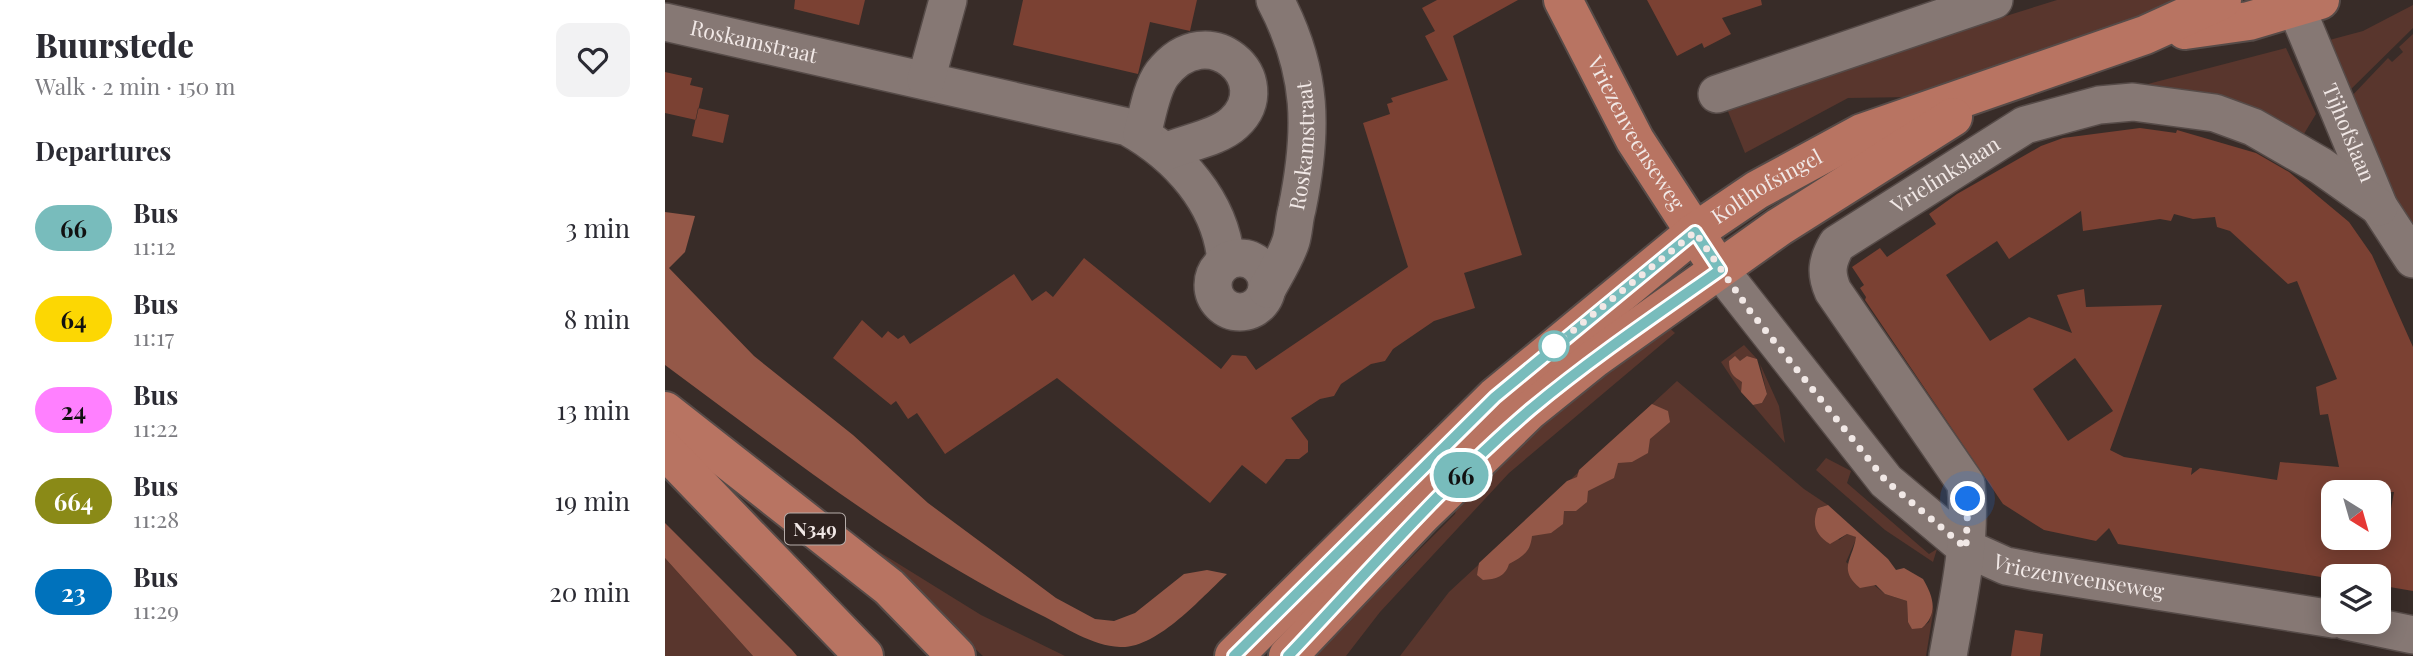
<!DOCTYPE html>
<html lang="en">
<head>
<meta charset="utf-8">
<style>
  :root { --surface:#fff; --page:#f2f2f3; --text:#2b2b33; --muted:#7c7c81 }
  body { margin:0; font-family:"Playfair Display",serif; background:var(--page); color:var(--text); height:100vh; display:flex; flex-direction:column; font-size:26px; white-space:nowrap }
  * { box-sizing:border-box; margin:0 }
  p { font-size:23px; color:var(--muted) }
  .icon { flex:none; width:38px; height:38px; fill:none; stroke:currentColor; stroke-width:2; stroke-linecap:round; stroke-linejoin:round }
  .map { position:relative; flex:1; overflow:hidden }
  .details { display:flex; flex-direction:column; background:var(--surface); width:665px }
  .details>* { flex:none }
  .badge { padding:0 14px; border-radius:23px; font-size:24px; line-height:46px }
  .needle { width:46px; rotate:143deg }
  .fabs { position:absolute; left:1656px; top:480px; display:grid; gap:14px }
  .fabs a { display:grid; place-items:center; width:70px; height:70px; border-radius:14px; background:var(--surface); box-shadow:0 4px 18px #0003; font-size:35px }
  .you { position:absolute; width:35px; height:35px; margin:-18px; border:5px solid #fff; border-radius:50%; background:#1a73e8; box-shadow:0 0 0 10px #1a73e833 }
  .map>.badge { position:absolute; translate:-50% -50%; box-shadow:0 0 0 4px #fff }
  h2 { padding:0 35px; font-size:26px; line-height:63px }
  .round { display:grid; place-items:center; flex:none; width:74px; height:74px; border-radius:14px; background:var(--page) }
  .headline { display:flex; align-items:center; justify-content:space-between; height:119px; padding:0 35px }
  h1 { font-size:33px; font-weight:800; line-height:52px }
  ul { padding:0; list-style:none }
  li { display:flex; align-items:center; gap:21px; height:91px; padding:0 35px }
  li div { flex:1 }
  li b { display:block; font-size:26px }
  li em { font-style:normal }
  li .badge { min-width:77px; font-weight:700; text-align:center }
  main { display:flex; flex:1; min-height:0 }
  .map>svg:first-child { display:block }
</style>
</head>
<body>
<main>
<section class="details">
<div class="headline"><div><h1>Buurstede</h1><p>Walk · 2 min · 150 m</p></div><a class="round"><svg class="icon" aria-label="heart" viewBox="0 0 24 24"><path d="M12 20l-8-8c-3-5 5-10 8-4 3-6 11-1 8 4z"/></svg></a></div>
<h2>Departures</h2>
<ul>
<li><span class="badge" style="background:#78bcbc;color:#111">66</span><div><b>Bus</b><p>11:12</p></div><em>3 min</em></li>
<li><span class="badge" style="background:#fcd703;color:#111">64</span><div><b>Bus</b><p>11:17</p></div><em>8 min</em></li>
<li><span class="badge" style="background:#ff80ff;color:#111">24</span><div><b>Bus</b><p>11:22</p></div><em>13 min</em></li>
<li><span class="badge" style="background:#8a8a17;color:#fff">664</span><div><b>Bus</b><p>11:28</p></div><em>19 min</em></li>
<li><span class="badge" style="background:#0072bc;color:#fff">23</span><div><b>Bus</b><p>11:29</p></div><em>20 min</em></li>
</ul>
</section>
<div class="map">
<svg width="1748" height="656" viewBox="0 0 1748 656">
  <rect width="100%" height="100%" fill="#382c28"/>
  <path fill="#59362d" d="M1392 0H1534L1247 97 1183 98 1080 153 1060 104Z
    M1748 5V28L1680 95 1657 42 1698 31Z
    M1748 34V234L1744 232 1682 101 1723 58 1727 62 1738 52 1734 47Z
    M1621 48 1651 114 1634 142 1479 85Z
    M999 323 1010 333 844 473 715 612 681 656H638L691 599 727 577 790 514 795 495 868 427Z
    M1079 345 1092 359 1082 356 1076 392 1056 362Z
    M1095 364 1114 406 1120 443 1088 405 1097 403 1102 394Z
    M1012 381 1139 489 1163 505 1153 508 1174 540 1182 534 1192 537 1181 562 1220 594 1242 601 1243 622 1257 628 1264 622 1269 607 1261 656H735L784 592Z
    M1161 458 1186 471 1182 483 1264 554 1272 549 1268 562 1220 530 1151 470Z
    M182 532 316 615 400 656H318Z
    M0 558 88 656H0Z"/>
  <path fill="#945848" d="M0 212 30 216 20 252 4 268 89 356 188 435 263 503 391 598 430 619 449 621 470 613 519 574 542 570 562 574C536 598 492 649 455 647 427 646 400 627 376 615 240 549 121 454 0 365Z
    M1070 356 1075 361 1082 356 1092 359 1102 394 1097 403 1088 405 1076 392 1077 382C1068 376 1064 373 1064 361Z
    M987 404 1003 411 1005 422 985 439 983 453 967 462 953 463 949 478 923 491 922 502 911 511H899L898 524 886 533 867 536C865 553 858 556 844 564 840 577 831 579 818 580L812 575 814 563 902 481 912 477 914 470Z
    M1163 505 1223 559 1231 570 1239 568 1258 579C1268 596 1274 613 1257 628L1247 629 1243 622 1242 601 1220 594 1211 585 1195 588C1172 569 1188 559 1191 537L1182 534 1165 544C1151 535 1146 525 1153 508Z
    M0 523 127 650 132 656H88L0 558Z"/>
  <path fill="#7b4133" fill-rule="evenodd" d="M130 0H200L194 25 129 9Z
    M358 0H532L525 31 485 22 473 74 348 45Z
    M772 0H853L788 36 857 255 799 273 810 308 769 321 728 349 720 361 706 364 676 384 669 396 655 399 626 418 643 441V452L634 459H621L601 484 577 465 545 503 392 378 280 454 252 413 243 419 231 401 226 405 168 358 197 320 217 338 223 331 233 339 239 335 245 344 349 274 367 301 381 291 388 297 419 258 556 369 567 355 581 356 591 370 743 267 698 123 725 114 722 104 728 102 726 98 783 80 760 36 770 31 757 8Z
    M982 0H1096L1097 5 1057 18 1066 34 1039 48 1037 43 1012 56Z
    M0 72 27 78 25 85 38 88 31 120 0 113Z
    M33 108 64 115 58 143 27 136Z
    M1475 128 1511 133 1512 130 1591 153 1624 172 1684 222 1707 255 1748 347V591L1713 585V576H1668V579L1453 544 1444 528 1431 541 1379 530 1338 504 1200 300 1201 297 1195 288 1199 285 1187 267 1215 248 1222 257 1271 224 1264 214 1292 194 1376 146 1398 138ZM1416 211 1418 231 1495 219 1506 221 1509 214 1528 219 1550 217 1552 227 1565 231 1623 284 1632 281 1672 379 1651 387 1655 415 1663 414 1674 467 1615 462 1612 480 1535 468 1526 475 1527 468 1459 457 1445 450 1497 305 1421 307 1419 289 1392 295 1407 333 1364 317 1325 341 1281 275 1332 241 1344 259ZM1410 358 1448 411 1403 441 1368 389ZM1668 492H1729L1721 537H1668Z
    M1350 630 1378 634 1375 656H1346Z"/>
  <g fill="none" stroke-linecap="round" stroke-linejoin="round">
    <g stroke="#564b48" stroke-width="40">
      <g id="minor">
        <path id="s1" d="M1628 0 1714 207 1748 259"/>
        <path id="s2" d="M0 22 463 127C513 155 556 202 561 261"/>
        <path d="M261 80 283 0"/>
        <path d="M1052 94 1329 0"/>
        <path d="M477 135C482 117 486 89 497 74 543 14 615 80 569 123 553 138 520 143 500 152"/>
        <circle cx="575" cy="285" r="27"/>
        <path id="s3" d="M1055 270 1221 481 1301 548 1341 566 1372 572 1668 619"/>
        <path id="s4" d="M602 289C610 274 621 257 626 241 629 231 629 219 632 209 648 131 648 72 610 0"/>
        <path d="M1681 621 1748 635"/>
        <path id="s5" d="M1283 656C1293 599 1307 542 1301 484L1168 291C1160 273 1162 261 1172 244L1360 125 1434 105 1468 102 1550 113 1588 127 1656 166 1714 207"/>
      </g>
    </g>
    <g stroke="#564b48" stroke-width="42">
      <g id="major">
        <path id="s6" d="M898 0 970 140 1044 254"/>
        <path d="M1520 30 1584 21 1655 0"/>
        <path d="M0 411 224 587 291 656"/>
        <path d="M0 450 199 656"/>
        <path id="s7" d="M569 656 830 397 1030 232 1092 190 1197 133 1480 35 1557 0"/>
        <path d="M623 656 756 516 864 411 930 358 1114 227 1288 117"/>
      </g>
    </g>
    <use href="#minor" stroke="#867874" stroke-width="37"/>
    <use href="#major" stroke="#b87462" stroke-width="38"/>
  </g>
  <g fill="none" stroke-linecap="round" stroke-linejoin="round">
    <g stroke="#fff" stroke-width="16">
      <path id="line" d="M569 656 830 397 1030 232 1055 270C991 315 926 359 866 409 778 484 702 573 623 656"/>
    </g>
    <use href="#line" stroke="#78bcbc" stroke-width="10"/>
    <path stroke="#f1e8e6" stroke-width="7" stroke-dasharray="0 12.6" d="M889 346 1030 232 1085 311 1221 481 1301 548 1303 499"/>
  </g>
  <circle fill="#fff" stroke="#78bcbc" stroke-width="3.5" cx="889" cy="346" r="14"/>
  <g text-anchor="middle" stroke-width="7" stroke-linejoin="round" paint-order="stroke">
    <rect fill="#2e221f" stroke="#b6adaa" stroke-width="2" x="120" y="513.5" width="60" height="31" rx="5"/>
    <g font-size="19" font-weight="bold" fill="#f1e8e6">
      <text x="150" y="536">N349</text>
    </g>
    <g font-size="21" fill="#f1e8e6" stroke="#2e221f">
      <text dy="7" stroke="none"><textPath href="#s2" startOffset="91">Roskamstraat</textPath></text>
      <text dy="7" stroke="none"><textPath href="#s6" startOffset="152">Vriezenveenseweg</textPath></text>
      <text dy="7" stroke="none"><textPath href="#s1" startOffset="144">Tijhofslaan</textPath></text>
      <text dy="7" stroke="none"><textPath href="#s4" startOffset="150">Roskamstraat</textPath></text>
      <text dy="7" stroke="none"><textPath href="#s5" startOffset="586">Vrielinkslaan</textPath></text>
      <text dy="7" stroke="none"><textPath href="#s7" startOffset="712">Kolthofsingel</textPath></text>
      <text dy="7" stroke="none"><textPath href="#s3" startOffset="490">Vriezenveenseweg</textPath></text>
    </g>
  </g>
</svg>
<div class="fabs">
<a><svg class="needle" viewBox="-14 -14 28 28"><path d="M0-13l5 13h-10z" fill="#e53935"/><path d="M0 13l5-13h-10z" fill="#7c7c81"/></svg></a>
<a><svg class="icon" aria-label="layers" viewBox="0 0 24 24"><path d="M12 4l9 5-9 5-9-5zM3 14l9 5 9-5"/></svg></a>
</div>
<div class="you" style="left:1303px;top:499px"></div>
<b class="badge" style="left:796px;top:475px;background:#78bcbc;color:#111">66</b>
</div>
</main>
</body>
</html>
